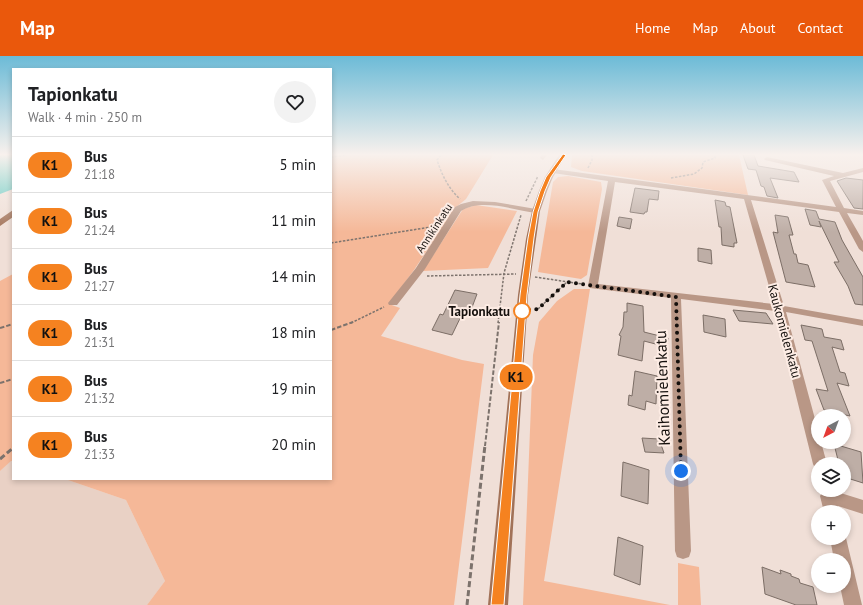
<!DOCTYPE html>
<html lang="en">
<head>
<meta charset="utf-8">
<style>
  :root { --surface:#fff; --page:#f2f2f2; --text:#202124; --muted:#757577; --line:#e0e0e0; --accent:#ea580c }
  body { margin:0; font-family:"PT Sans",sans-serif; background:var(--page); color:var(--text); height:100vh; display:flex; flex-direction:column; font-size:15px; white-space:nowrap }
  * { box-sizing:border-box; margin:0 }
  p { font-size:13px; color:var(--muted) }
  .icon { flex:none; width:22px; height:22px; fill:none; stroke:currentColor; stroke-width:2; stroke-linecap:round; stroke-linejoin:round }
  .map { position:relative; flex:1; overflow:hidden }
  .drawer { position:absolute; left:12px; top:12px; width:320px; height:412px; display:flex; flex-direction:column; background:var(--surface); border-radius:0px; box-shadow:0 2px 6px #0003 }
  .drawer>* { flex:none }
  .badge { padding:0 8px; border-radius:13px; font-size:14px; line-height:26px }
  .needle { width:26px; rotate:221deg }
  .tools { position:absolute; left:811px; top:353px; display:grid; gap:8px }
  .tools a { display:grid; place-items:center; width:40px; height:40px; border-radius:50%; background:var(--surface); box-shadow:0 2px 6px #0003; font-size:20px }
  .you { position:absolute; width:20px; height:20px; margin:-10px; border:3px solid #fff; border-radius:50%; background:#1a73e8; box-shadow:0 0 0 6px #1a73e833 }
  .map>.badge { position:absolute; translate:-50% -50%; box-shadow:0 0 0 2px #fff }
  .round { display:grid; place-items:center; flex:none; width:42px; height:42px; border-radius:21px; background:var(--page) }
  .summary { display:flex; align-items:center; justify-content:space-between; height:68px; padding:0 16px }
  h1 { font-size:19px; font-weight:700; line-height:30px }
  ul { padding:0; list-style:none }
  li { display:flex; align-items:center; gap:12px; height:56px; padding:0 16px; border-top:1px solid var(--line) }
  li div { flex:1 }
  li b { display:block; font-size:15px }
  li em { font-style:normal }
  li .badge { min-width:44px; font-weight:700; text-align:center }
  header { display:flex; align-items:center; gap:24px; box-sizing:border-box; height:56px; padding:0 20px; background:var(--accent); color:#fff }
  header strong { font-size:19px }
  nav { display:flex; gap:22px; margin-inline-start:auto; font-size:14px }
  .map>svg:first-child { display:block }
</style>
</head>
<body>
<header>
<strong>Map</strong>
<nav><a>Home</a><a>Map</a><a>About</a><a>Contact</a></nav>
</header>
<div class="map">
<svg width="863" height="549" viewBox="0 0 863 549">
  <rect width="100%" height="100%" fill="#f0dfd7"/>
  <path fill="#e9d1c5" d="M11 404 13 405V423H65L126 444 165 525 147 549H0V415Z"/>
  <path fill="#f5b898" d="M331 99H493L466 143 455 152 414 214 389 248 400 252 381 280 462 304 484 308 454 549H147L165 525 126 444 65 423H331Z
    M572 99H739L748 139 582 115 571 111Z
    M568 120 601 126 602 133 587 219 581 223 538 216 553 126 558 121Z
    M476 149 517 155 488 212 423 215 463 153Z
    M13 218V405H11L0 415V225Z
    M574 233H590L544 525 670 549H523L533 299 539 266 557 245Z
    M678 507 699 511 701 549H678Z"/>
  <path fill="#52c6be" d="M0 99H13V133L0 138Z"/>
  <path fill="#beaea6" stroke="#7c6e66" d="M743 99H754L758 110 794 116 799 126 770 122 778 142 767 140 764 131 761 130 756 114 748 113Z
    M846 122 863 124V153L854 152 837 125Z
    M635 132 659 135 658 144 649 143 647 156H645L644 158 630 156Z
    M715 144 725 146 726 150 730 151 737 187H734V191L722 189 721 171H719Z
    M805 153 816 155 819 163 835 166 842 184 863 221V249L855 248 848 230 834 206H839L819 165 821 171 810 169Z
    M775 159 788 161 793 179H789L794 198H796L798 207 808 209 815 231 786 226 773 176 778 177Z
    M619 161 632 163 630 173 617 170Z
    M698 192 711 194 712 208 698 205Z
    M455 234 477 238 471 254 465 252 452 279 432 274 440 258 443 259Z
    M627 247 643 250 644 276 668 282 667 291 644 285 642 305 618 299 621 280 619 279 623 271 624 256H627Z
    M733 254 766 257 773 268 739 265Z
    M703 259 725 263 726 281 704 276Z
    M801 269 822 273 824 281 841 284 844 294 832 291 840 316 845 317 849 330 837 327 850 360 824 354 816 333 828 335 812 285 805 284Z
    M635 315 657 320 656 348 646 345 645 354 628 349 629 339 632 340Z
    M642 382 659 383 664 397 645 396Z
    M834 388 861 396 863 427 844 421V408H839Z
    M623 406 649 414 648 448 621 440Z
    M618 481 643 490 640 529 614 519Z
    M762 511 781 518 780 514 791 518V520L799 523 800 527 813 531 817 549H796L765 538Z"/>
  <g fill="none" stroke-linecap="round" stroke-linejoin="round">
    <path stroke="#7d736d" stroke-width="1.5" stroke-dasharray="2.5 1.5" stroke-linecap="butt" d="M441 99 437 104C442 119 448 132 460 143
      M331 101 347 99
      M588 112 592 104V99
      M671 122 694 118 702 112 703 106 715 102V99
      M526 145 538 120
      M331 187 437 170
      M427 220 516 218
      M535 221 582 228
      M538 253 567 226
      M351 267 384 251
      M498 267 504 217 521 159"/>
    <path stroke="#7d736d" stroke-width="2" stroke-dasharray="4.5 2" stroke-linecap="butt" d="M0 272 13 268
      M331 274 353 266
      M0 327 13 323
      M485 390 499 266"/>
    <path stroke="#7d736d" stroke-width="3" stroke-dasharray="6 3" stroke-linecap="butt" d="M0 403 13 392
      M467 549 485 389"/>
    <path fill="#b99786" fill-rule="evenodd" d="M541 99H547L543 104 540 102Z
      M767 101 843 117 863 112V116L830 125 844 152 863 155V159L847 157 863 185V196L859 193 839 156 751 144 784 250 863 264V270L786 256 818 374V386H821L827 408H818V414L815 412 813 408 775 255 681 243 691 495 689 501 683 503 677 501 675 495 671 242 590 232 588 230 608 125 553 117 550 115 553 113 836 151 822 124 834 120 765 104 764 103ZM615 126 744 143 774 248 598 228Z
      M473 145 495 146 536 153 540 155 536 157C514 154 481 142 461 155L425 213 397 249H389L388 247 416 212 455 151 461 148Z
      M825 434H831L863 444V458L838 450 840 456H824L820 440 823 435Z
      M844 477 846 482 862 549H844L840 530H844V504H834L830 482H844Z"/>
    <path fill="#a27258" fill-rule="evenodd" d="M559 99H566L553 121 547 135 540 155 528 239 508 549H488L518 239 526 183 532 155 539 135 545 121Z
      M13 154V161L0 170V163Z"/>
  </g>
  <linearGradient id="sky" x2="0" y2="1"><stop stop-color="#6cbbd7"/><stop offset="0.56" stop-color="#f8f1ed"/><stop offset="1" stop-color="#f8f1ed" stop-opacity="0"/></linearGradient>
  <rect width="863" height="176" fill="url(#sky)"/>
  <path fill="#f58220" stroke="#fff" d="M563 98 566 99 551 121 545 135 538 156 534 182 527 239 504 549H491L520 239 528 182 533 156 540 135 546 121Z"/>
  <g fill="none" stroke-linecap="round" stroke-linejoin="round">
    <path stroke="#15100d" stroke-width="4" stroke-dasharray="0 7.2" d="M522 255 538 253 567 226 676 241 681 415"/>
  </g>
  <circle fill="#fff" stroke="#f58220" stroke-width="2" cx="522" cy="255" r="8"/>
  <g text-anchor="middle" stroke-width="4" stroke-linejoin="round" paint-order="stroke">
    <g font-size="11" fill="#15100d" stroke="#fdece4">
      <text transform="translate(434 172) rotate(-57)" y="4">Annikinkatu</text>
    </g>
    <g font-size="13" font-weight="bold" fill="#15100d" stroke="#fdece4" text-anchor="end">
      <text x="510" y="260">Tapionkatu</text>
    </g>
    <g font-size="13" fill="#15100d" stroke="#fdece4">
      <text transform="translate(785 275) rotate(75)" y="5">Kaukomielenkatu</text>
    </g>
    <g font-size="16" fill="#15100d" stroke="#fdece4">
      <text transform="translate(662 332) rotate(-92)" y="6">Kaihomielenkatu</text>
    </g>
  </g>
</svg>
<div class="tools">
<a><svg class="needle" viewBox="-14 -14 28 28"><path d="M0-13l5 13h-10z" fill="#e53935"/><path d="M0 13l5-13h-10z" fill="#757577"/></svg></a>
<a><svg class="icon" aria-label="layers" viewBox="0 0 24 24"><path d="M12 4l9 5-9 5-9-5zM3 14l9 5 9-5"/></svg></a>
<a>+</a>
<a>−</a>
</div>
<div class="you" style="left:681px;top:415px"></div>
<b class="badge" style="left:516px;top:321px;background:#f58220;color:#111">K1</b>
<section class="drawer">
<div class="summary"><div><h1>Tapionkatu</h1><p>Walk · 4 min · 250 m</p></div><a class="round"><svg class="icon" aria-label="heart" viewBox="0 0 24 24"><path d="M12 20l-8-8c-3-5 5-10 8-4 3-6 11-1 8 4z"/></svg></a></div>
<ul>
<li><span class="badge" style="background:#f58220;color:#111">K1</span><div><b>Bus</b><p>21:18</p></div><em>5 min</em></li>
<li><span class="badge" style="background:#f58220;color:#111">K1</span><div><b>Bus</b><p>21:24</p></div><em>11 min</em></li>
<li><span class="badge" style="background:#f58220;color:#111">K1</span><div><b>Bus</b><p>21:27</p></div><em>14 min</em></li>
<li><span class="badge" style="background:#f58220;color:#111">K1</span><div><b>Bus</b><p>21:31</p></div><em>18 min</em></li>
<li><span class="badge" style="background:#f58220;color:#111">K1</span><div><b>Bus</b><p>21:32</p></div><em>19 min</em></li>
<li><span class="badge" style="background:#f58220;color:#111">K1</span><div><b>Bus</b><p>21:33</p></div><em>20 min</em></li>
</ul>
</section>
</div>
</body>
</html>
